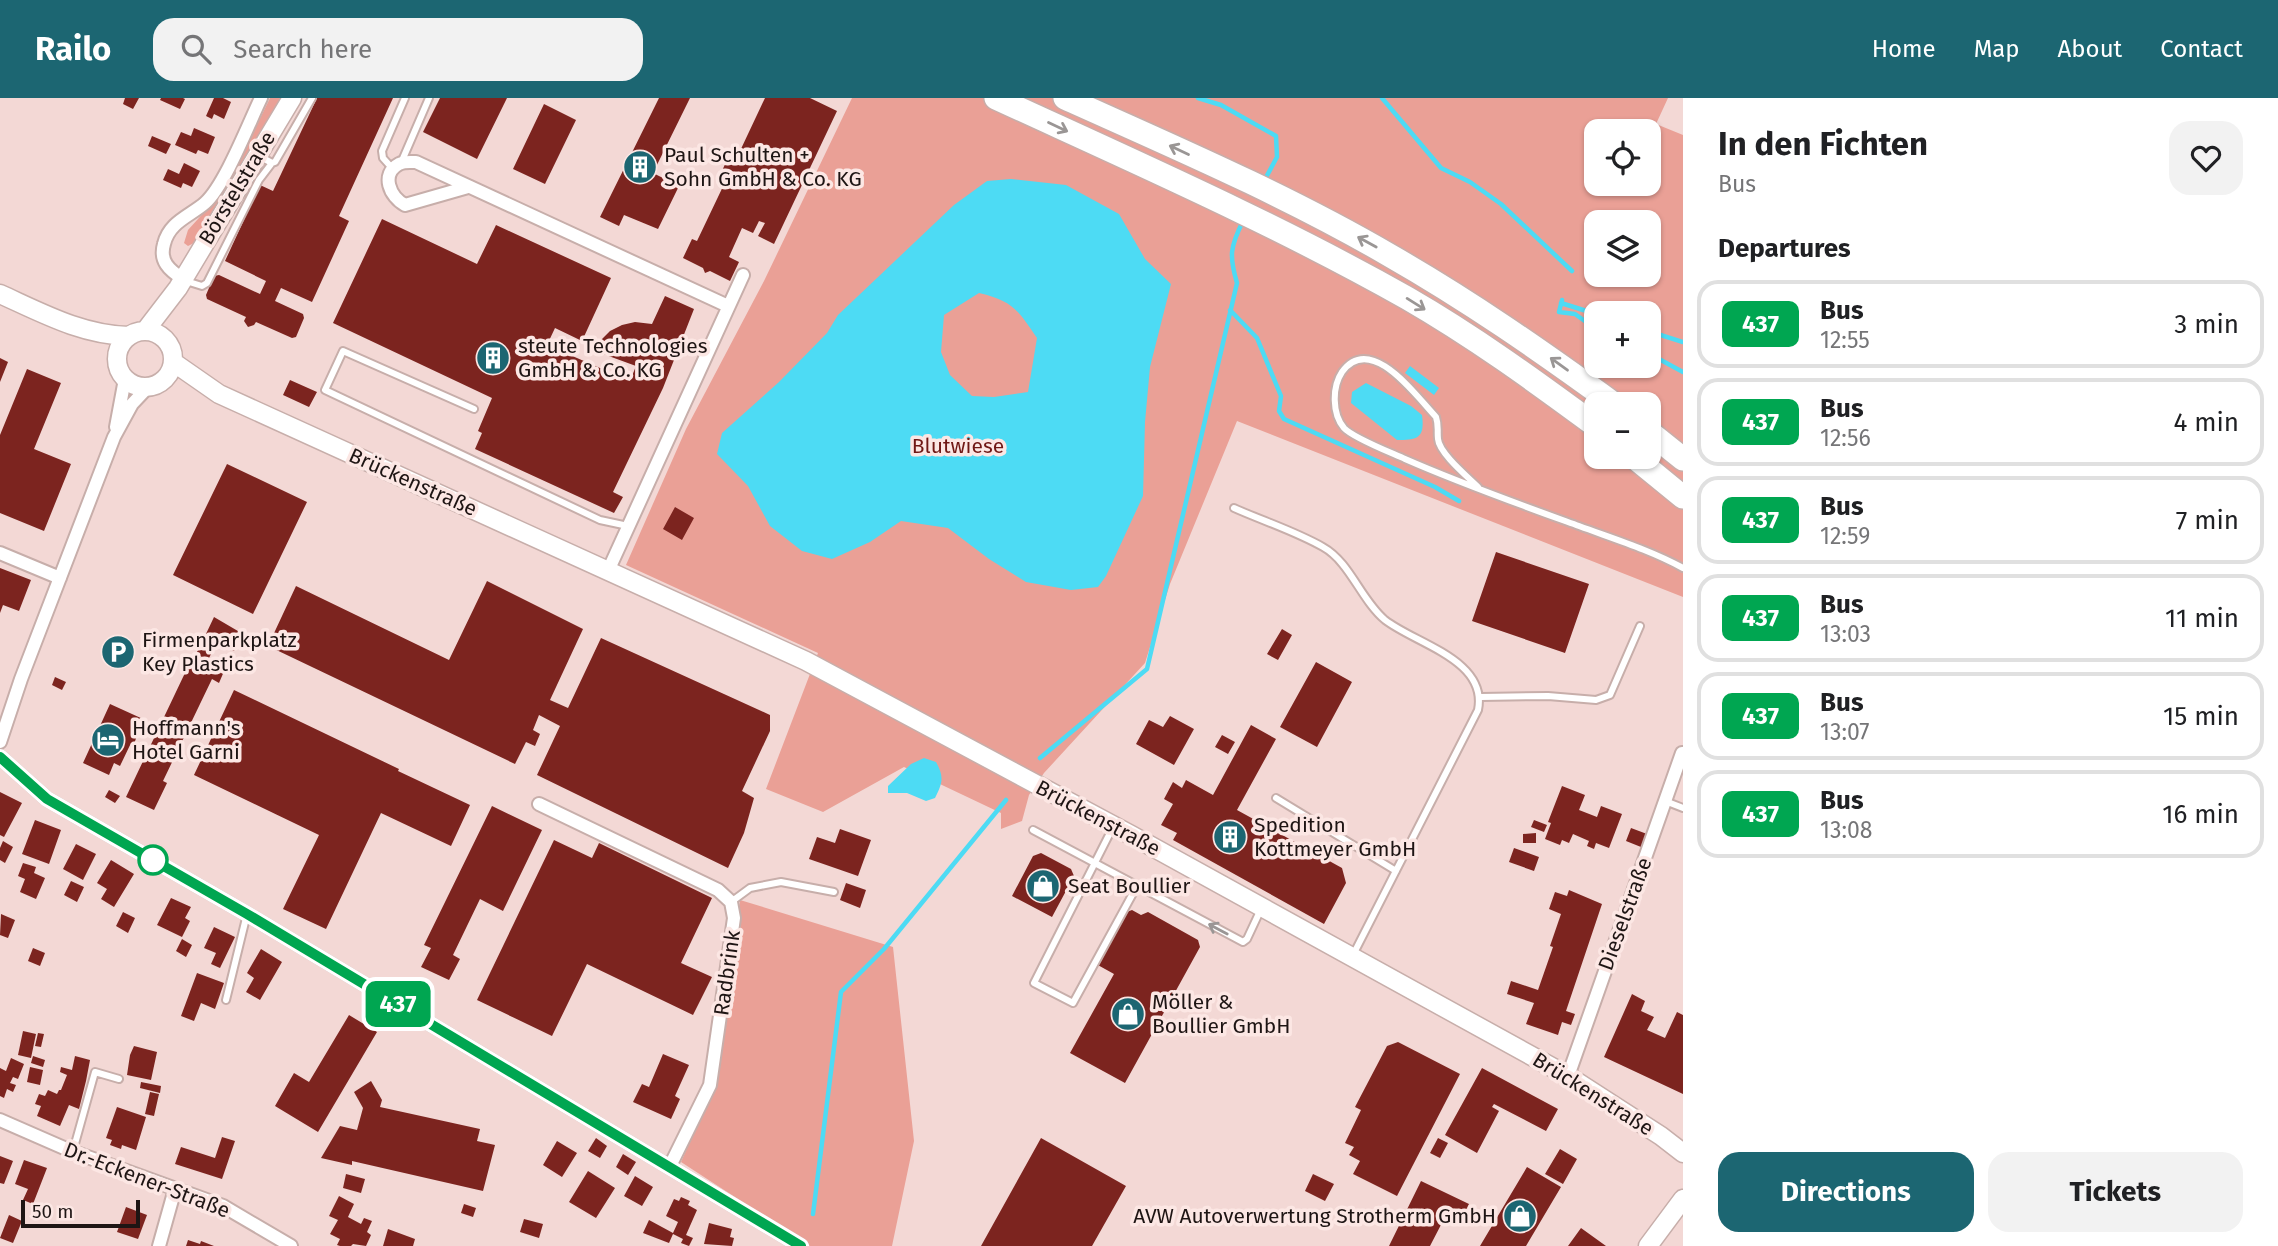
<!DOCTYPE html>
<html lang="en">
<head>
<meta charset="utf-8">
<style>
  :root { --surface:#fff; --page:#f2f2f2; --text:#202124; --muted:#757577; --line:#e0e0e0; --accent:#1c6672 }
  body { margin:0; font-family:"Fira Sans",sans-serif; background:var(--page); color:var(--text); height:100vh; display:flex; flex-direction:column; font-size:26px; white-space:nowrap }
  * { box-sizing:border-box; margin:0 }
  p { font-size:23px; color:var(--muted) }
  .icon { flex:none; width:38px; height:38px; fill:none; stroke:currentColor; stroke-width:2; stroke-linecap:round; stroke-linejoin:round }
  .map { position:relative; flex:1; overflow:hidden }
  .panel { display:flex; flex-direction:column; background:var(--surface); width:595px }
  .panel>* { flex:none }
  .badge { padding:0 14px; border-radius:10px; font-size:24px; line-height:46px }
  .buttons { position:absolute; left:1584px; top:21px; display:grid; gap:14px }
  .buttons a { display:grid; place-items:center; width:77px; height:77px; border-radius:14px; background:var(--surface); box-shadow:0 2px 5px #0004; font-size:35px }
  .scale { position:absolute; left:21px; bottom:18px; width:119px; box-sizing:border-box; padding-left:7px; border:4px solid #1e1514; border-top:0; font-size:19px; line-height:24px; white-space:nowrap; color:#1e1514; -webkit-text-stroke:5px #fce7e4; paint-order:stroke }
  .map>.badge { position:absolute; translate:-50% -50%; box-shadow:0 0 0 4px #fff }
  h2 { padding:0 35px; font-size:26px; line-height:63px }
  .round { display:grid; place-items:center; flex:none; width:74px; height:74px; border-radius:21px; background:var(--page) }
  .overview { display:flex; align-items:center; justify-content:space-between; height:119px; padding:0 35px }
  h1 { font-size:33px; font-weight:700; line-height:52px }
  .button { display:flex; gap:14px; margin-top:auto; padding:14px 35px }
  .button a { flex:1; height:80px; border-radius:21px; background:var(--accent); color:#fff; font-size:28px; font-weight:700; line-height:80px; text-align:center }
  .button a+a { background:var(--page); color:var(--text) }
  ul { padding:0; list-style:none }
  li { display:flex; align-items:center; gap:21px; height:88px; margin:0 14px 10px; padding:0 21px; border:4px solid var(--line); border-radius:21px }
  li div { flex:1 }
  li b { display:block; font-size:26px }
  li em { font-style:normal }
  li .badge { min-width:77px; font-weight:700; text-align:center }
  header { display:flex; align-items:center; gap:42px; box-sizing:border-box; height:98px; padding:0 35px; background:var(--accent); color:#fff }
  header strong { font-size:33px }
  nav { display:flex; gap:38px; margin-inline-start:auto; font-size:24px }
  .search { width:490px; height:63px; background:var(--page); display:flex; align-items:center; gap:18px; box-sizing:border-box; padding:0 24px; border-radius:21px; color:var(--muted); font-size:26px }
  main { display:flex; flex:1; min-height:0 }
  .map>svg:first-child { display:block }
</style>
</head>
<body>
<header>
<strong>Railo</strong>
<div class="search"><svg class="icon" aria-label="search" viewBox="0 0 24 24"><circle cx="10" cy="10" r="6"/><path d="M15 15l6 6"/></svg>Search here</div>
<nav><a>Home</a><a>Map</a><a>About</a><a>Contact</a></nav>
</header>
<main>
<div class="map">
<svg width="1683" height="1148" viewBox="0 0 1683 1148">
  <rect width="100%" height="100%" fill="#f3d8d5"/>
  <path fill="#eaa096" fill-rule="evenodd" d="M270 0H283L196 144 188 148 184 145 188 132 226 90Z
    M852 0H1668L1656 26 1683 37V499L1237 323 1170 486 1145 565 1044 675 1029 697 1022 723 1001 731V715L904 669 823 714 766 691 818 555 626 467 686 331 764 183ZM1596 33H1648V86H1596ZM1596 124H1648V177H1596ZM1596 215H1648V268H1596ZM1596 306H1648V359H1596Z
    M740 802 893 849 914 1043 892 1148H810L681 1064 715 986Z"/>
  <path fill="#4ddbf4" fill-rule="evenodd" d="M1011 81 1066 87 1119 116 1145 161 1171 186 1150 269 1145 324 1143 398 1106 478 1098 489 1071 492 1026 484 989 461 948 430 901 423 870 444 832 461 802 453 770 428 748 388 717 356 722 335 779 284 827 235 838 217 954 107 987 83ZM979 195C1013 203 1018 212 1037 240L1028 294 994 299 972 298 950 277 941 254 944 217Z
    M1410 268 1439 290 1434 297 1405 275Z
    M1366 285 1411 308 1422 317C1425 340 1418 342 1397 342L1351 305 1352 294Z
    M924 660 936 664C944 678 943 685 935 700L926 703 907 695H888V688L911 666Z"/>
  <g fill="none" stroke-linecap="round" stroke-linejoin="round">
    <path stroke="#4ddbf4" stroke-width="4.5" d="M1198 0 1221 7 1276 38 1277 59 1263 85
      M1382 0 1441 70 1470 84 1501 106 1572 173
      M1562 202 1559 214 1575 216 1596 231
      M1561 205 1596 216
      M1230 212 1257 240 1281 298 1279 313 1284 321 1435 389 1459 403
      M1648 233 1683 244
      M1648 260 1659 261 1683 274
      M1040 660 1147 571 1237 185C1229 158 1230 149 1243 123
      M813 1116 841 894 884 851 1006 702"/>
  </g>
  <path fill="#7c241f" d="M125 0H139L133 11 123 6Z
    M161 0H183L185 1 180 11 160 2Z
    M214 0H223L231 4 224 21 214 16 212 21 206 18Z
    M317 0H393L339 118 349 123 312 204 281 190 275 203 303 216 304 220 296 239 292 240 256 224 254 227 248 229 244 223 246 219 207 201 206 197 214 178 219 177 260 196 266 183 225 163 260 87 273 93Z
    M440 0H507L477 61 423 34Z
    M659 0H690L653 75 679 88 658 131 624 117 619 128 600 119Z
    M765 0H810L837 13 774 146 758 138 765 125 759 123 753 135 742 130 729 159 739 164 730 183 710 173 705 175 703 170 683 160 692 141 697 143 728 78 721 75 733 49 740 53Z
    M544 6 576 22 545 86 513 71Z
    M194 30 215 39 208 56 198 52 196 56 175 47 181 34 191 38Z
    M152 38 171 46 166 56 148 48Z
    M184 65 200 73 192 89 183 85 181 90 163 82 168 71 179 76Z
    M382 121 477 166 496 127 611 180 582 243 555 230 547 247 630 283 636 268 595 253 601 242 610 233 622 227 635 224 652 226 665 198 694 211 663 290 613 394 623 399 614 415 475 351 482 335 478 333 492 300 333 225Z
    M0 260 8 264 0 284Z
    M27 271 61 285 34 351 71 366 44 433 0 415V337Z
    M290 282 317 294 309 309 283 297Z
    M227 366 307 404 253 516 173 477Z
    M675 409 694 420 682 442 663 431Z
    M1496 454 1589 486 1565 555 1472 523Z
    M0 470 31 482 19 513 3 507 0 515Z
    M487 483 583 531 550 602 568 610 601 540 770 617V633L742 693 754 700 744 735 728 770 537 677 560 628 539 617 533 632 540 636 535 648 526 644 515 666 268 548 296 488 449 562Z
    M214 519 243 536 234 553 205 538Z
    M1282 531 1292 537 1278 562 1267 556Z
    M202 544 214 550 208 562 196 556Z
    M194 556 225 571 219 585 212 581 163 683 167 685 154 712 126 699Z
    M1316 564 1352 584 1317 649 1280 629Z
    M55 579 66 584 62 592 52 587Z
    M234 592 399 671 398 673 470 707 451 748 381 715 326 831 283 811 319 737 194 677Z
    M110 606 143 621 134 646 131 645 120 668 114 665 109 677 83 665Z
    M1170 618 1194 631 1174 667 1136 646 1149 622 1163 629Z
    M1251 627 1276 641 1237 712 1342 770 1346 785 1324 826 1173 742 1177 735 1161 727 1173 706 1164 701 1173 684 1182 690 1186 682 1213 697Z
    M1222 637 1235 644 1228 656 1215 649Z
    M1562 688 1585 697 1579 712 1597 719 1601 708 1622 716 1609 750 1596 745 1594 751 1587 748 1589 743 1573 736 1569 745 1562 742 1560 747 1545 741 1551 725 1548 724Z
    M109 692 120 698 115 705 105 699Z
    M0 694 22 705 4 739 0 737Z
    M492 708 542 732 503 813 480 801 453 857 460 861 449 882 421 869 431 850 424 847Z
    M35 722 61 732 49 766 22 756Z
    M1534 722 1547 727 1544 734 1531 729Z
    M1631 730 1647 736 1641 749 1626 743Z
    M840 731 871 742 858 778 809 761 817 739 835 745Z
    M1536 735V745H1523V736Z
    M554 742 592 760 599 745 712 800 681 865 712 879 693 917 587 866 552 938 477 902Z
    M3 743 13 749 5 765 0 762V750Z
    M76 746 96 756 83 782 63 771Z
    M1514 750 1539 759 1534 773 1509 764Z
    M1041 755 1071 771 1074 778 1052 819 1012 798 1033 758Z
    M111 762 134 776 114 809 101 801 107 791 97 785Z
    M23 765 36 769 34 775 45 780 36 801 20 794 25 781 18 778Z
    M71 783 84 789 77 804 64 797Z
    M846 785 866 792 860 810 840 802Z
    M1569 792 1602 806 1566 913 1575 916 1571 927 1562 924 1558 937 1526 926 1534 905 1507 896 1511 883 1538 892 1553 849 1550 848 1561 816 1549 811 1555 794 1567 798Z
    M171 800 191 809 185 820 190 823 182 839 157 827Z
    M1132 812 1141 817 1148 814 1198 842 1200 849 1125 985 1070 955 1114 876 1096 866 1124 815Z
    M123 814 135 820 128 835 116 828Z
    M1 816 15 822 8 840 0 837Z
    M214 829 235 839 220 870 211 866 216 855 204 850Z
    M182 841 192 847 186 859 176 853Z
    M33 850 45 855 40 868 28 863Z
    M261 851 282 864 260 902 246 894 254 880 247 875Z
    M197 875 224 885 215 911 201 905 194 923 181 918Z
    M1632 896 1645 903 1641 913 1654 919 1647 932 1665 940 1677 914 1683 917V996L1604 959Z
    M349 917 377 934 318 1034 275 1008 294 975 309 984Z
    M23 933 36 936 31 960 18 957Z
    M38 935 44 936 41 949 35 948Z
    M1398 944 1460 976 1397 1098 1353 1076 1360 1063 1349 1057 1354 1049 1345 1045 1361 1012 1355 1009 1387 948Z
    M134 948 157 954 151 982 127 977 130 957Z
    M663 956 689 967 675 998 680 1001 671 1021 633 1004 642 986 649 989Z
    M33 958 45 962 43 969 31 965Z
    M75 958 90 962 86 983 79 1011 69 1007 60 1028 37 1018 41 1008 35 1006 39 996 45 998 48 992 57 996 59 992H61L67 977 60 974 61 969 72 972Z
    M11 960 24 966 18 981 13 979 10 985 16 987 13 994 7 991 4 1000 0 998V970L6 973Z
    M30 969 43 972 40 987 27 984Z
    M1482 970 1558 1011 1546 1033 1494 1006 1492 1009 1499 1013 1477 1055 1445 1037Z
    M371 983 382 1002 380 1009 480 1031 477 1043 495 1047 483 1093 352 1063V1067L321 1060 340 1028 357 1032 363 1010 354 994Z
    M141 984 161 988 160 995 140 990Z
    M150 994 159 996 154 1018 145 1016Z
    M117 1009 146 1019 136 1052 122 1047 121 1051 110 1047 112 1042 106 1040Z
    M222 1039 235 1043 222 1081 175 1066 181 1049 215 1060Z
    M596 1040 607 1048 600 1060 588 1053Z
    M1041 1040 1126 1088 1092 1148H981Z
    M1438 1040 1448 1045 1440 1060 1430 1055Z
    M557 1043 577 1055 562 1079 543 1067Z
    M1560 1051 1577 1061 1563 1086 1545 1076Z
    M623 1056 636 1064 628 1077 616 1069Z
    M0 1058 13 1063 4 1086 0 1085Z
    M24 1062 47 1070 33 1106 23 1102 28 1091 15 1086Z
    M1527 1069 1561 1089 1526 1148H1480Z
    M588 1073 615 1090 596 1120 569 1104Z
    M346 1076 365 1081 361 1095 343 1090Z
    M1313 1076 1334 1086 1325 1103 1305 1093Z
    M635 1078 653 1089 642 1108 624 1098Z
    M1421 1083 1469 1106 1458 1128 1444 1121 1430 1148H1389Z
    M339 1098 354 1106 348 1119 361 1126 364 1120 372 1123 367 1134 371 1137 366 1148 353 1146 351 1148H340L337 1147 340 1141 330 1136 338 1122 329 1118Z
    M681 1099 690 1103 688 1107 697 1112 686 1137 693 1140 689 1148 681 1145 683 1141 673 1136 669 1145 643 1135 649 1122 673 1135 678 1124 666 1118 674 1101 679 1103Z
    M464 1106 476 1110 473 1119 461 1115Z
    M126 1109 147 1117 138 1141 117 1134Z
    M9 1117 22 1123 13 1145 0 1140Z
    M524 1121 543 1126 539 1140 520 1134Z
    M709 1125 732 1131 730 1139 734 1140 732 1148 704 1146Z
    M1581 1130 1606 1148H1568Z
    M388 1131 415 1141 413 1148H383Z
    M188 1142 200 1146 201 1143 214 1148H186Z"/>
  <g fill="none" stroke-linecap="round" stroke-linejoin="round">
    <g stroke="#c7aeaa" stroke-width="10">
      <path id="lane" d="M259 58 272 65 275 64 312 0
        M401 65 429 0
        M392 70 383 60 382 53 405 0
        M186 183 202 188 207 185 259 82 272 65
        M474 311 343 253 325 292 600 422 628 428
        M1478 389C1468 379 1439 355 1438 341 1437 333 1439 328 1436 319 1416 298 1371 234 1342 274 1332 289 1332 316 1344 330 1353 340 1392 355 1405 361 1462 386 1521 407 1579 428 1614 441 1650 452 1683 470
        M1234 410C1263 423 1295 433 1323 449 1350 464 1361 502 1385 522 1416 546 1488 562 1478 612L1353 857
        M1481 599 1548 598 1596 602 1610 597 1640 528
        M1276 700 1396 773
        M1665 703 1683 710
        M1113 729 1034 885 1073 905 1137 788
        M1033 732 1243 844 1247 841 1261 811
        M731 804 750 790 781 784 834 794
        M226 902 247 816
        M73 1053 95 974 119 981"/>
    </g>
    <g stroke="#c7aeaa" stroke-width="16">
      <path id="street" d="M468 89 405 107C390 99 380 76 399 66 404 63 410 64 416 64L728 208
        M183 181C169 172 159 163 164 146 169 124 190 118 205 105 225 87 248 27 261 0
        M116 329 125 281
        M0 455 60 480
        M608 473 743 177
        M0 644 21 581 114 339 132 306 148 289
        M0 659 47 701 247 816 801 1148
        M539 706 718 792 731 804 734 820 710 987 670 1068
        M1568 978 1682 655
        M0 1022 71 1053 223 1108 291 1148
        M159 1148 175 1091"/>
    </g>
    <g stroke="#c7aeaa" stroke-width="21">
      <path id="secondary" d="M0 196C42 215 82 237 129 238
        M117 261a28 28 0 1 1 56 0a28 28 0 1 1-56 0Z
        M145 233 178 190 292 0
        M173 264 219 296 806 563 1131 737 1568 978 1661 1038 1683 1055
        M1648 1148 1683 1101"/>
    </g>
    <g stroke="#c7aeaa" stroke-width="26">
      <path id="highway" d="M996 0C1135 64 1274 125 1407 200 1473 238 1535 283 1596 328
        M1065 0C1174 49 1286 97 1389 157 1468 202 1541 253 1614 306
        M1648 333 1683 361
        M1634 359 1683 399"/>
    </g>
    <use href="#lane" stroke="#fff" stroke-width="6"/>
    <use href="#street" stroke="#fff" stroke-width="12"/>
    <use href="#secondary" stroke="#fff" stroke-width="18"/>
    <use href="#highway" stroke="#fff" stroke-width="23"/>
  </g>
  <defs><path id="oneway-shaft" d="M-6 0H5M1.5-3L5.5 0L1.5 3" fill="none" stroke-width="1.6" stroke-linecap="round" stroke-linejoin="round" transform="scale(1.75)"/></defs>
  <g stroke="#9a9695">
    <use href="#oneway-shaft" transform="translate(1058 29) rotate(25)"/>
    <use href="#oneway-shaft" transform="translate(1179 52) rotate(-155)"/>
    <use href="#oneway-shaft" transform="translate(1367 144) rotate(-151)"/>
    <use href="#oneway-shaft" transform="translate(1416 206) rotate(32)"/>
    <use href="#oneway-shaft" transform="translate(1559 266) rotate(-144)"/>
    <use href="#oneway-shaft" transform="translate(1218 831) rotate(-152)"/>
  </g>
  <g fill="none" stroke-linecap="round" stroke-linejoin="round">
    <g stroke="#fff" stroke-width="16">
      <path id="line" d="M0 659 47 701 247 816 801 1148"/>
    </g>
    <use href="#line" stroke="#00a651" stroke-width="10"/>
  </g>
  <defs>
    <g id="building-disc" transform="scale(1.75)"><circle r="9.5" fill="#1c6672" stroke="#fce7e4"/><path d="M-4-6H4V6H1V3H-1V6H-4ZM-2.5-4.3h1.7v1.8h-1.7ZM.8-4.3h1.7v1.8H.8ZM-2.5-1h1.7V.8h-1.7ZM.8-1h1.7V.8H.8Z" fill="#fff"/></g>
    <g id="parking-disc" transform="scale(1.75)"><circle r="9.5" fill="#1c6672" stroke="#fce7e4"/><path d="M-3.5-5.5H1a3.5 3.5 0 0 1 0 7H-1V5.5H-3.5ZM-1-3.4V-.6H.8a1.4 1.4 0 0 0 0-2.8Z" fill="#fff"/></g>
    <g id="hotel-disc" transform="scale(1.75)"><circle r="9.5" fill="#1c6672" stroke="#fce7e4"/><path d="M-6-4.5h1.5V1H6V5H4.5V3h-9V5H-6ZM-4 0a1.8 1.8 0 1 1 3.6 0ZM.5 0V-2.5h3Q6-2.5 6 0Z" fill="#fff"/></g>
    <g id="shop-disc" transform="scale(1.75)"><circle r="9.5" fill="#1c6672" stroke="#fce7e4"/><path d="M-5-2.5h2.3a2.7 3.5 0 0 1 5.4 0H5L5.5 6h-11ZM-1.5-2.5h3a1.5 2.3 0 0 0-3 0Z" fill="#fff"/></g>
  </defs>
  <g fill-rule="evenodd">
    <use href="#building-disc" x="640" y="69"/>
    <use href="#building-disc" x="493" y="260"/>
    <use href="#parking-disc" x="118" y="554"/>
    <use href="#hotel-disc" x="108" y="642"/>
    <use href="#building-disc" x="1230" y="739"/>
    <use href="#shop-disc" x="1043" y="788"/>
    <use href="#shop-disc" x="1128" y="916"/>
    <use href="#shop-disc" x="1520" y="1118"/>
  </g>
  <circle fill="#fff" stroke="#00a651" stroke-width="3.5" cx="153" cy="762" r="14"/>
  <g text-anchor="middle" stroke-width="7" stroke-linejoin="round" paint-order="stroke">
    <g font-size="21" fill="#1e1514" stroke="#fce7e4" text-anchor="start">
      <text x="664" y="64">Paul Schulten +<tspan x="664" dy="24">Sohn GmbH &amp; Co. KG</tspan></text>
      <text x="518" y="255">steute Technologies<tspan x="518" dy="24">GmbH &amp; Co. KG</tspan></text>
      <text x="142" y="549">Firmenparkplatz<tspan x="142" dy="24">Key Plastics</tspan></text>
      <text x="132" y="637">Hoffmann's<tspan x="132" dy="24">Hotel Garni</tspan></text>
      <text x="1254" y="734">Spedition<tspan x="1254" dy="24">Kottmeyer GmbH</tspan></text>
      <text x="1068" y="795">Seat Boullier</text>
      <text x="1152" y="911">Möller &amp;<tspan x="1152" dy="24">Boullier GmbH</tspan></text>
      <text x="1496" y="1125" text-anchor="end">AVW Autoverwertung Strotherm GmbH</text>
    </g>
    <g font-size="21" fill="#1e1514" stroke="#fce7e4">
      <text transform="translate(237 90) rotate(-59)" y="7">Börstelstraße</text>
      <text transform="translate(413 384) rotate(24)" y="7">Brückenstraße</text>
      <text transform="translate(1098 720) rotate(28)" y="7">Brückenstraße</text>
      <text transform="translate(1625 816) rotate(-70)" y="7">Dieselstraße</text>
      <text transform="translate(727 875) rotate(-82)" y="7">Radbrink</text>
      <text transform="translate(1593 996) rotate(32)" y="7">Brückenstraße</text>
      <text transform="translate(147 1082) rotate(21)" y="7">Dr.-Eckener-Straße</text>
    </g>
    <g font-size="21" fill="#701815" stroke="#fce7e4">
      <text x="958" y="355">Blutwiese</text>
    </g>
  </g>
</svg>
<div class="buttons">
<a><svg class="icon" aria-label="locate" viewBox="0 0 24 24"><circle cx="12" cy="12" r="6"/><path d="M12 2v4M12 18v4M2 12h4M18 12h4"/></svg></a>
<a><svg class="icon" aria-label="layers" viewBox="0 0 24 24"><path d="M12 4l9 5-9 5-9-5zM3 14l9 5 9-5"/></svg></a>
<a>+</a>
<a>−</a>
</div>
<div class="scale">50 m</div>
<b class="badge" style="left:398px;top:906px;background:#00a651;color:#fff">437</b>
</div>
<section class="panel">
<div class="overview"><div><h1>In den Fichten</h1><p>Bus</p></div><a class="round"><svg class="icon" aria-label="heart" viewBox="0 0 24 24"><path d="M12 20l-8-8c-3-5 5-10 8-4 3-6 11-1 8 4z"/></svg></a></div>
<h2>Departures</h2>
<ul>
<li><span class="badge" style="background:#00a651;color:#fff">437</span><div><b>Bus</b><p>12:55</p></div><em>3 min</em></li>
<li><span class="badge" style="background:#00a651;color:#fff">437</span><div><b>Bus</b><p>12:56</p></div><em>4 min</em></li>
<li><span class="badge" style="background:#00a651;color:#fff">437</span><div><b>Bus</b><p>12:59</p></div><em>7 min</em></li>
<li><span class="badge" style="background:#00a651;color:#fff">437</span><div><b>Bus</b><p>13:03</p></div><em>11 min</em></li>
<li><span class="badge" style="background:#00a651;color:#fff">437</span><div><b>Bus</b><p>13:07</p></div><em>15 min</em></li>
<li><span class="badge" style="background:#00a651;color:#fff">437</span><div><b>Bus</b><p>13:08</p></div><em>16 min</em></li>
</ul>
<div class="button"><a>Directions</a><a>Tickets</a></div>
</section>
</main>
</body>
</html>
